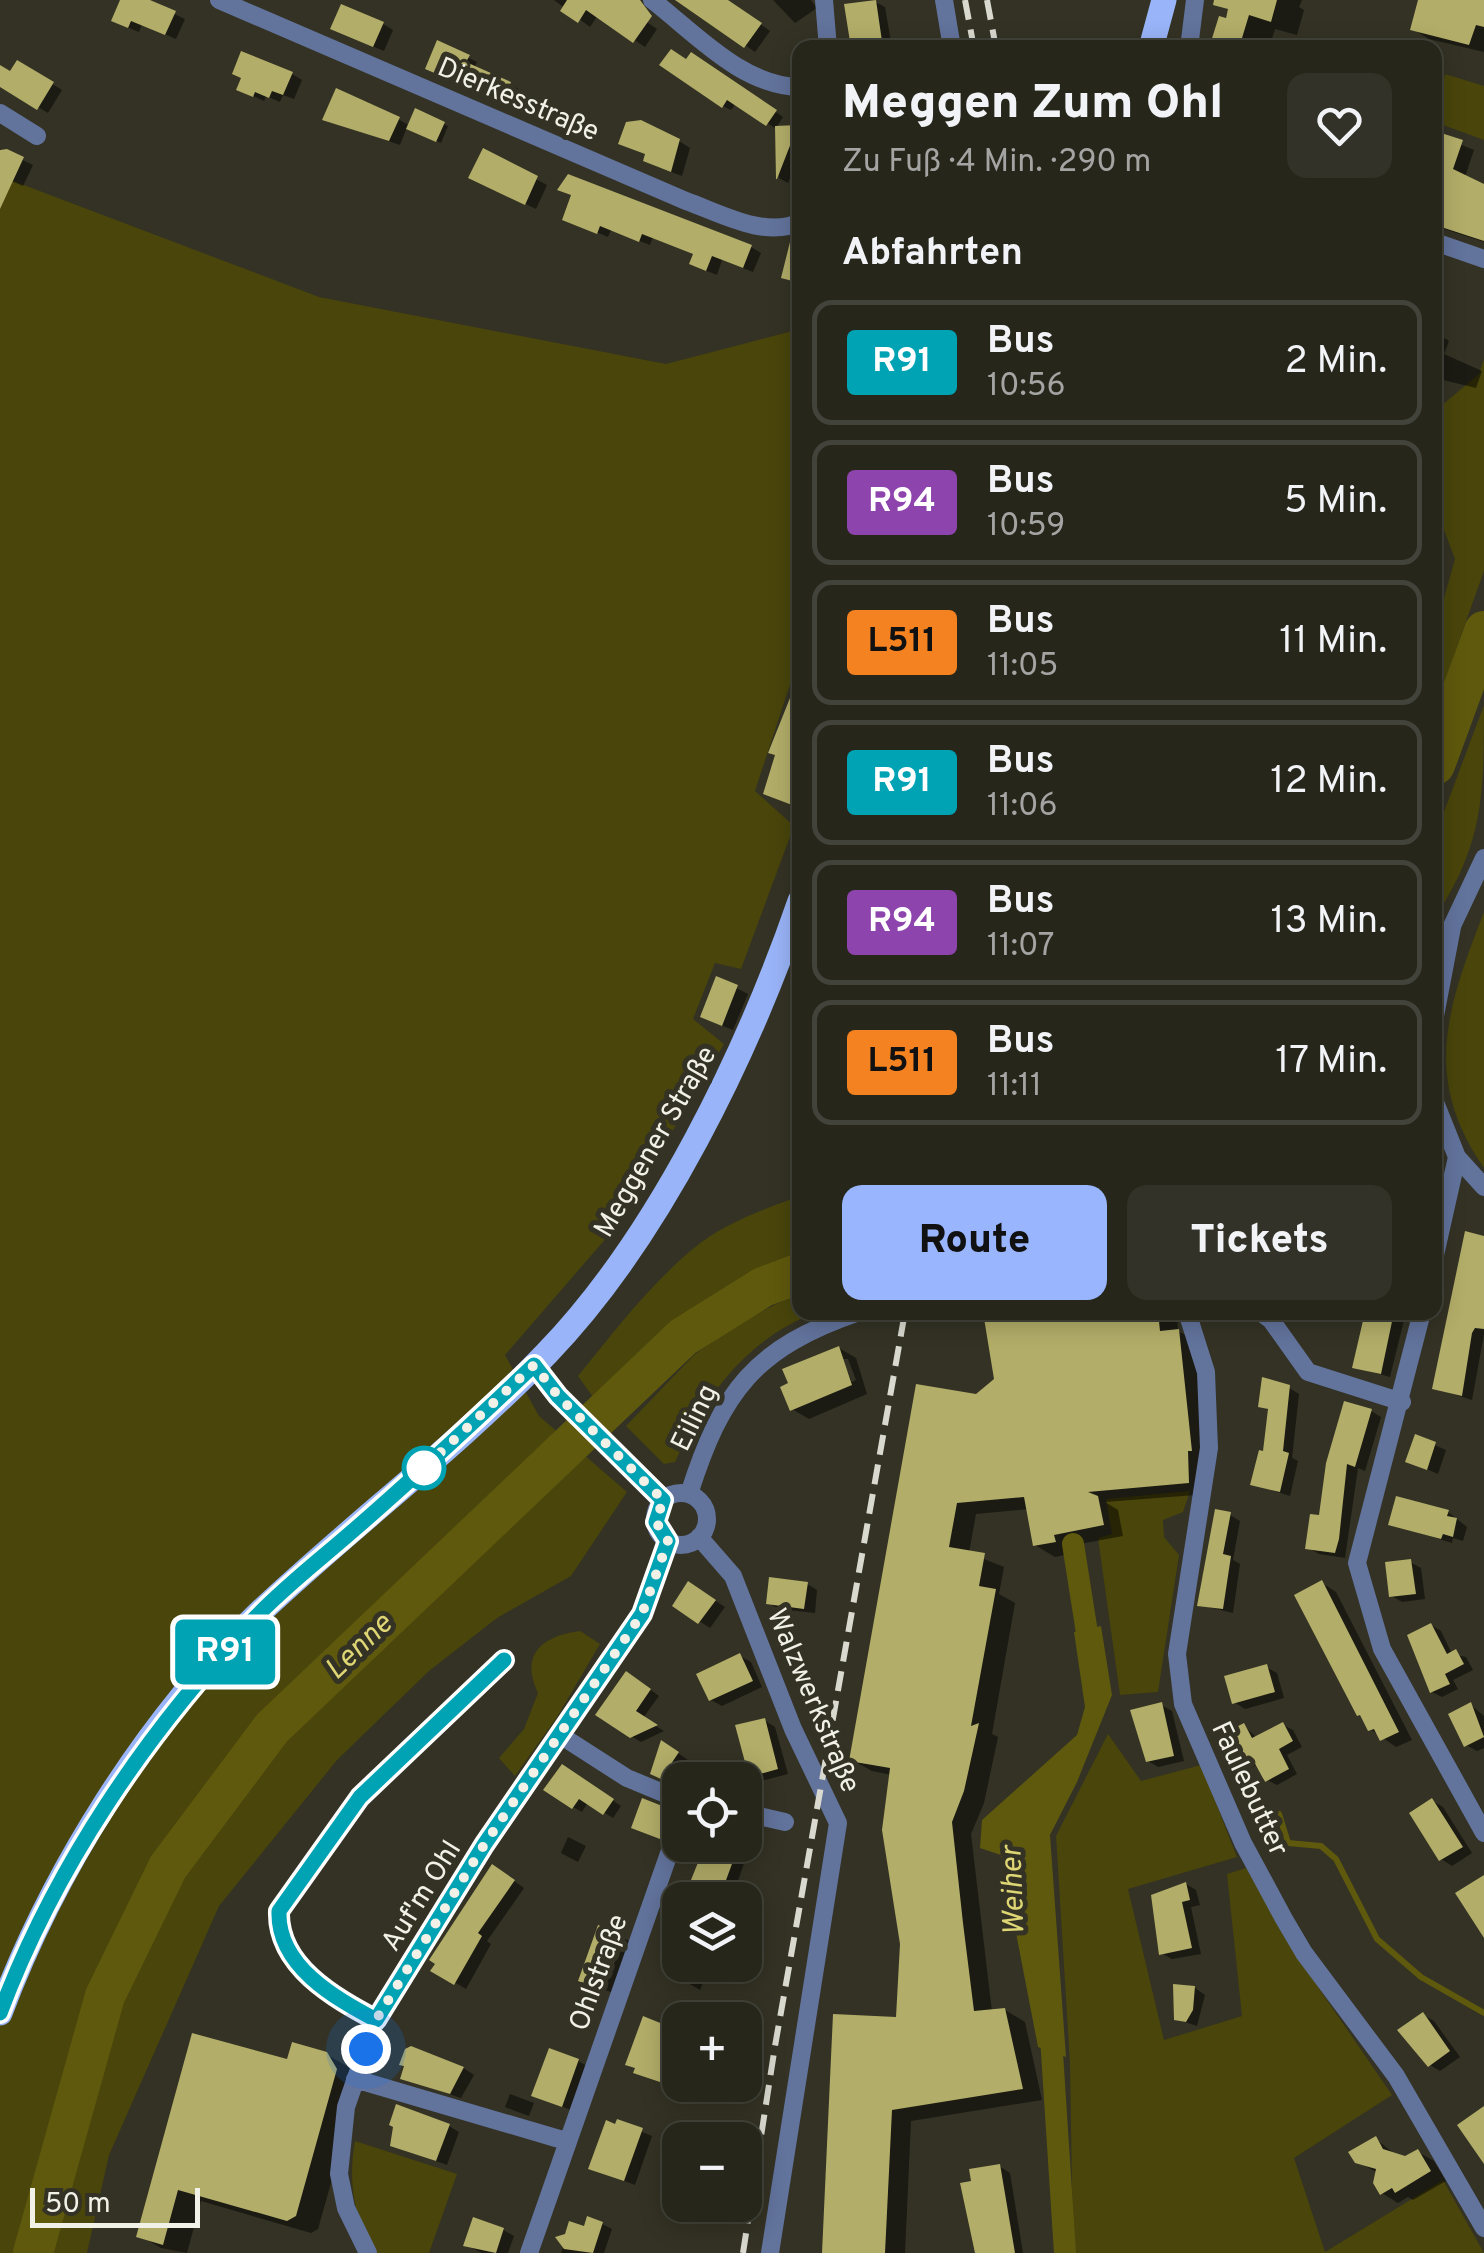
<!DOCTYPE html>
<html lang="de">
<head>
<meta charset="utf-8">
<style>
  :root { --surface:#26261b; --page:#323228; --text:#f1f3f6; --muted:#a4a5a3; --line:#42433a; --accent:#99b5fd }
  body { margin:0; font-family:Overpass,sans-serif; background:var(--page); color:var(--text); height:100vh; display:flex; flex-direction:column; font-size:38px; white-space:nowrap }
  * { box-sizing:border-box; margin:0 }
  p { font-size:32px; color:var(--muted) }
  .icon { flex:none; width:55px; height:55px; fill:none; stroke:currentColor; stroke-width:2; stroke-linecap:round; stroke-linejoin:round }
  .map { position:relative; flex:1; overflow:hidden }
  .panel { position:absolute; left:792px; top:40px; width:650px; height:1280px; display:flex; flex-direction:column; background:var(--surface); border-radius:20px; box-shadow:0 5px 25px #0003,0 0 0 2px var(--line) }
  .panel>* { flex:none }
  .badge { padding:0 20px; border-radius:8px; font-size:35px; line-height:65px }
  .fabs { position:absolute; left:662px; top:1762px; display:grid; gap:20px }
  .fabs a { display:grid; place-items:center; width:100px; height:100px; border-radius:20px; background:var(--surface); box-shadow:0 5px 25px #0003,0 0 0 2px var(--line); font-size:50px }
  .scale { position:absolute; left:30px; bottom:25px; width:170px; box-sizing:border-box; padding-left:10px; border:5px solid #f1f1e8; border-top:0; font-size:28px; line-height:35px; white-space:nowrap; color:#f1f1e8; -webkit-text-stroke:8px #333224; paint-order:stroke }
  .you { position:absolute; width:50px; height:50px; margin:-25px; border:8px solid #fff; border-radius:50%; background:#1a73e8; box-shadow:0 0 0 15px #1a73e833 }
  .map>.badge { position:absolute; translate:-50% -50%; box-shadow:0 0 0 5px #fff }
  h2 { padding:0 50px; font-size:38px; line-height:90px }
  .round { display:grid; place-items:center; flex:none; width:105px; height:105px; border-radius:20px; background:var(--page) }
  .overview { display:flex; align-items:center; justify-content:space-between; height:170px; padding:0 50px }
  h1 { font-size:48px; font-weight:800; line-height:75px }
  .button { display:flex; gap:20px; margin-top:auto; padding:20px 50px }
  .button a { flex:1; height:115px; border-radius:20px; background:var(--accent); color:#111; font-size:40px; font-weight:800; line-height:115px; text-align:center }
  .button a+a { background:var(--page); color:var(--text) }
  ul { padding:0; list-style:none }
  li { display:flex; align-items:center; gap:30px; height:125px; margin:0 20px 15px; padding:0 30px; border:5px solid var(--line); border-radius:20px }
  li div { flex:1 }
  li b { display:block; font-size:38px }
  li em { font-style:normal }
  li .badge { min-width:110px; font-weight:700; text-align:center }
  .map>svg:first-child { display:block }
</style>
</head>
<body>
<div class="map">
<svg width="1484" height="2253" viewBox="0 0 1484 2253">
  <rect width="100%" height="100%" fill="#333224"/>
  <path fill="#49450b" d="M1445 74 1484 86V140L1435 122Z
    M0 176 319 297 666 364 800 329V654L755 791 794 826 741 969 715 963 693 1019 724 1044 615 1228 505 1355 539 1416 627 1492 571 1576 497 1618 429 1671 337 1760 219 1906 109 2155 87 2253H0Z
    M1484 359V571L1435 708V630L1455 559 1435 506V411L1479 374Z
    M1484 705C1484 793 1484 844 1435 917V836Z
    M1484 912V1168C1421 1078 1448 1005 1484 912Z
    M800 1196V1259C717 1286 657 1342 598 1404L578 1376C614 1332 650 1284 694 1248 724 1223 764 1209 800 1196Z
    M800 1292V1312L814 1313C743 1342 706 1396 675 1462L664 1464 626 1426 695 1354 737 1324Z
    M1190 1491 1183 1512 1163 1520 1164 1537 1179 1555 1158 1692 1120 1695 1098 1538 1112 1534 1106 1499Z
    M580 1631 600 1644 557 1717 515 1776 499 1758 524 1729 538 1693C520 1655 541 1636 580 1631Z
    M1108 1734 1141 1781 1201 1765 1237 1857 1128 1889 1164 2040 1242 2016 1227 1874 1246 1868 1320 1990 1392 2095 1294 2158 1325 2252 1443 2180 1484 2253H1073L1070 2064 1056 1836Z
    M355 2141 457 2174 429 2253H376C353 2222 348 2178 355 2141Z"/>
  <path fill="#5f590d" d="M1101 1626 1112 1695 1077 1782 1050 1835 1066 2057 1038 2047 1001 1855 980 1848 982 1820 1077 1735 1085 1707 1074 1632Z"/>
  <path fill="#0007" fill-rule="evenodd" d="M123 0H144L185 19 176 39 142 24 139 32 124 26Z
    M554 0H614L657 29 645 47 598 15 590 27Z
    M681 0H726L770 31 755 52Z
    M773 0H811L817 8 795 23Z
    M1233 0H1302L1299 7 1304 10 1297 35 1275 29 1269 48H1212Z
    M1420 0H1484V52L1429 39 1413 29Z
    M875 2 885 7 892 48 853 47Z
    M383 24 393 30 384 51 344 34Z
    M438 43 477 62 474 68 519 89 512 105 437 73Z
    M699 60 783 117 776 128 800 129V152L788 183 779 178 778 130 736 103 731 110 723 106 687 62Z
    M18 63 62 90 48 113 0 84V68L11 74Z
    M292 74 302 80 294 99 283 95 280 102 266 96 264 101 239 89Z
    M417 112 448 126 441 143 407 127 400 145 325 119H398L410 126Z
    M1435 134 1474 150 1465 177 1484 185V242L1435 226Z
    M679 141 690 148 682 176 656 166 648 155Z
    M0 149 33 165 23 186 0 176Z
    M484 151 547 185 536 209 482 183Z
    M565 219 751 247 761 253 753 272 722 260 717 275 702 269 695 254 653 237 650 245 611 230 608 237Z
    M1435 332 1449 341 1444 354 1482 371 1476 388 1435 378Z
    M718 979 748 994 733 1030 713 1022Z
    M1484 1238V1334L1472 1400 1434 1388Z
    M986 1312H1177L1178 1331 1199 1343 1209 1494 1105 1502 1118 1510 1123 1536 1074 1545 1075 1553 1055 1557 1035 1545 1029 1509 976 1514 969 1553 1004 1567 999 1594 1015 1603 992 1734 998 1737 984 1803 971 1834 992 2012 1005 2010 1025 2022 1042 2100 911 2121 905 2253H825L898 2020 902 1944 892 1775 872 1771 852 1760 977 1397 996 1380Z
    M1367 1312H1406L1390 1377 1355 1367Z
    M839 1348 856 1358 867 1394 809 1419 792 1409ZM842 1359H848L856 1380 852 1382Z
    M1289 1388 1299 1394 1292 1458 1298 1461 1290 1496 1253 1484 1265 1454 1270 1411 1261 1406Z
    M1371 1411 1381 1417 1365 1471 1358 1468 1345 1558 1319 1554 1308 1548Z
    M1416 1437 1446 1450 1438 1474 1408 1461Z
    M1448 1512 1467 1527 1463 1541 1453 1538 1452 1543 1391 1524Z
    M1230 1515 1240 1521 1233 1560 1240 1564 1233 1613 1200 1605Z
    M1410 1562 1421 1568 1425 1599 1402 1602 1392 1596Z
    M1322 1583 1336 1592 1412 1740 1396 1747 1370 1729Z
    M807 1584 817 1590 815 1613 779 1609 768 1603Z
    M699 1590 725 1607 710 1628 675 1605Z
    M1431 1625 1441 1631 1452 1654 1466 1657 1473 1670 1453 1680 1458 1689 1442 1697 1432 1692Z
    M740 1656 751 1662 762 1687 722 1706 711 1700Z
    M1266 1667 1277 1673 1284 1698 1245 1709 1234 1702Z
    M636 1679 659 1696 643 1718 664 1731 641 1742 631 1736Z
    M1161 1705 1172 1711 1184 1761 1158 1767 1148 1761Z
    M1471 1705 1484 1716V1748L1477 1751 1466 1745Z
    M764 1720 775 1727 788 1774 761 1781 751 1775Z
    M1283 1725 1293 1730 1302 1747 1287 1755 1297 1774 1277 1785 1267 1780 1258 1764 1247 1770 1237 1765 1244 1726 1257 1738Z
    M672 1749 688 1760 673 1783 653 1773Z
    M571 1772 621 1806 613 1818 588 1802 582 1812 573 1807Z
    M1432 1801 1443 1807 1472 1853 1452 1866 1441 1859Z
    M669 1812 680 1818 671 1843 634 1827Z
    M568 1837 586 1846 578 1862 561 1853Z
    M707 1845 749 1849 733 1895 706 1882Z
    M503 1873 524 1888 487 1941 491 1944 466 1989 434 1970Z
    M1186 1884 1196 1890 1200 1905 1191 1907 1201 1954 1172 1959 1161 1953Z
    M745 1926 759 1932 756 1948 745 1944Z
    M600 1928 634 1943 615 1994 581 1980Z
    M680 1939V1965H710L700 1990 668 1971Z
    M1195 1988 1205 1995 1197 2026 1176 2019Z
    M1423 2015 1434 2021 1460 2057 1440 2071 1430 2065Z
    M644 2019 680 2034V2072L674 2087 636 2072Z
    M193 2036 289 2062 326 2054 350 2068 359 2083 318 2229 311 2233 201 2201 187 2253 161 2248 139 2235Z
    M578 2061 589 2067 573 2111 534 2095Z
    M459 2065 474 2075 461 2098 402 2078Z
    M510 2094 534 2103 529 2116 505 2107Z
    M618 2122 652 2136 635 2185 591 2168Z
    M449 2126 459 2132 447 2165 392 2145Z
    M1376 2139 1397 2156 1405 2159 1418 2152 1434 2161 1446 2181 1413 2200 1408 2197 1398 2203 1382 2193 1378 2173 1356 2161Z
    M999 2166 1010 2173 1023 2253H977L974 2183Z
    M602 2224 612 2229 604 2253H561L564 2245 586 2229Z
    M503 2230 514 2236 508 2253H482L466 2245Z"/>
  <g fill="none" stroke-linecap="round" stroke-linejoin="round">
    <path stroke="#5f590d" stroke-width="6" d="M1279 1814 1288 1843 1321 1846 1336 1859 1377 1939 1421 1977 1484 2013"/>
    <path stroke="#5f590d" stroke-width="22" d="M1073 1544 1091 1658
      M1050 2022 1065 2253"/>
    <path stroke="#5f590d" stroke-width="40" d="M1435 765 1484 631
      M33 2253 105 1996 168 1867 272 1728 683 1337 763 1287 800 1273"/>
  </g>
  <path fill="#b2ad68" d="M120 0H150L176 11 165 35 131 21 128 28 111 21Z
    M567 0H640L652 16 633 43 586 10 578 23 560 11Z
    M675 0H728L762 23 744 48Z
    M876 0 883 48H851L844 4Z
    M1214 0H1277L1271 22 1249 15 1239 48H1209L1219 16 1226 18 1228 9 1213 5Z
    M1418 0H1484V27L1476 25 1469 45 1410 30Z
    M341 4 384 22 373 47 330 29Z
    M437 40 470 55 466 62 511 82 503 102 425 69Z
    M671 49 686 59 691 52 777 110 766 126 727 100 722 108 659 65Z
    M241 51 293 72 283 95 272 91 269 98 255 92 253 97 236 90 241 78 232 74Z
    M17 60 54 82 37 110 0 87V65L10 71Z
    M336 88 400 117 389 141 322 120Z
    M415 108 445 122 436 142 406 129Z
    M641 120 680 139 671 172 643 161 645 154 618 144 626 122Z
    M798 125 777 179H776L775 126Z
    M1435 131 1463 140 1453 169 1484 184V241L1435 225Z
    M483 148 538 176 525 205 468 178Z
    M7 149 24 157 0 209V150Z
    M568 174 752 245 743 268 712 256 706 271 689 264 693 254 642 234 639 242 600 226 597 234 562 220 571 195 557 190Z
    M800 235V283L781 278 791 238Z
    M800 673V808L763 794 775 755 768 753Z
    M716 976 738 985 722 1026 700 1017Z
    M1465 1231 1484 1236V1329L1475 1328 1472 1333 1462 1396 1432 1389Z
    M983 1312H1158L1160 1331 1179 1329 1192 1451H1188L1189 1483 1088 1492 1098 1496 1104 1525 1054 1535 1056 1542 1033 1546 1024 1497 957 1503 949 1547 985 1553 979 1586 996 1589 971 1726 979 1723 964 1791 952 1822 963 1923 974 2011 1005 2008 1023 2089 892 2110 885 2253H822L833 2014 896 2017 900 1944 882 1830 890 1768 849 1761 916 1384 976 1394 994 1379Z
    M1365 1312H1394L1381 1374 1352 1368Z
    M839 1346 852 1385 790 1411 780 1387 788 1383 782 1369Z
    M1262 1377 1290 1385 1283 1451 1289 1453 1280 1492 1250 1485 1259 1450 1263 1451 1268 1409 1258 1407Z
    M1344 1401 1372 1409 1355 1467 1347 1464 1339 1539 1335 1553 1305 1549 1310 1514 1319 1515 1326 1463Z
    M1415 1434 1436 1442 1427 1470 1405 1462Z
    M1396 1496 1449 1510 1447 1516 1457 1518 1453 1537 1443 1534 1441 1539 1388 1525Z
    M1215 1509 1231 1512 1223 1554 1231 1556 1223 1609 1197 1606Z
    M1411 1559 1416 1594 1389 1597 1385 1562Z
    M769 1577 808 1582 804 1609 766 1604Z
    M1322 1580 1399 1732 1380 1741 1374 1729 1368 1731 1360 1715 1357 1716 1294 1595Z
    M688 1581 716 1600 698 1624 672 1606Z
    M1431 1623 1447 1654 1456 1649 1464 1664 1445 1674 1450 1684 1430 1693 1407 1635Z
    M740 1653 753 1681 709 1701 696 1674Z
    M1267 1664 1275 1692 1232 1704 1224 1676Z
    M626 1671 651 1689 636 1711 658 1725 630 1738 595 1715Z
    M1162 1702 1174 1756 1146 1762 1130 1710Z
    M1471 1702 1484 1737 1464 1747 1448 1714Z
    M765 1718 778 1769 749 1777 735 1725Z
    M1283 1722 1293 1741 1279 1749 1289 1769 1265 1782 1252 1758 1235 1767 1219 1736 1244 1723 1252 1738Z
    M661 1740 679 1752 661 1779 650 1774Z
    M562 1764 614 1799 603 1815 579 1799 572 1809 543 1790Z
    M642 1798 670 1809 660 1839 631 1828Z
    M1432 1798 1463 1847 1439 1861 1409 1813Z
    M705 1845H739L722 1891 691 1880Z
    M492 1864 515 1880 478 1933 482 1936 454 1985 430 1971 435 1964 429 1960Z
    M1484 1875V1938L1455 1893Z
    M1186 1882 1190 1900 1182 1902 1192 1948 1159 1955 1151 1895Z
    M598 1925 624 1935 604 1990 578 1981Z
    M1173 1984 1195 1986 1193 2010 1186 2022 1174 2020Z
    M1423 2012 1450 2051 1428 2067 1397 2030Z
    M643 2016 680 2031 663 2083 633 2073 635 2068 625 2065Z
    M192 2033 287 2059 292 2042 327 2052 337 2069 296 2216 287 2221 178 2190 163 2245 136 2237Z
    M411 2046 464 2067 450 2094 400 2079 404 2066 399 2065 405 2049Z
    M549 2048 579 2059 562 2107 531 2096Z
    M396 2104 450 2124 436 2161 390 2146 393 2127 389 2125Z
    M1484 2106V2164L1457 2125Z
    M617 2119 643 2128 624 2181 588 2169 606 2120 615 2124Z
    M1376 2136 1383 2149 1405 2156 1418 2149 1431 2171 1395 2193 1392 2188 1380 2195 1373 2183 1376 2169 1355 2163 1348 2152Z
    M1000 2164 1015 2253H975L960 2183 971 2181 969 2169Z
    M587 2216 603 2222 593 2253 564 2249 555 2237 565 2234 569 2221 584 2226Z
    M473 2217 504 2228 496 2253 463 2246Z"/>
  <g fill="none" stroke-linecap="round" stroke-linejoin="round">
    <path stroke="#62739c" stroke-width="18" d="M219 0 686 201C720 213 765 239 800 222
      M652 0C696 34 742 86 800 87
      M824 0 828 48
      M944 0 952 48
      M1189 48 1195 0
      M0 113 37 136
      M1435 242 1484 259
      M1435 534V575
      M1435 945 1452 926 1484 858
      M1435 1016 1452 927
      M1435 1102 1457 1157 1484 1187
      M1435 1255 1457 1157
      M1187 1312 1206 1372 1209 1448 1177 1654 1183 1704 1243 1843 1284 1919 1304 1953 1396 2076 1484 2228
      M1260 1312 1271 1320 1308 1372 1402 1402
      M1422 1312 1357 1563 1382 1649 1484 1833
      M534 1365 558 1396 663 1500
      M655 1519a26 26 0 1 1 52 0a26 26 0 1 1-52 0Z
      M689 1494C722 1391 754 1348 859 1312
      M699 1537 733 1576 793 1729 838 1823 770 2253
      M560 1735 627 1778 680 1800
      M745 1813 785 1822
      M355 2079 566 2141
      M368 2253 346 2208 339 2174 346 2107 376 2020 484 1845 642 1614 668 1541
      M529 2253 680 1822"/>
    <path stroke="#99b4f8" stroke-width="25" d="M1151 48 1164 0
      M0 2013C53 1872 147 1721 256 1616 351 1526 457 1447 547 1353 659 1237 748 1052 800 901"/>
    <path stroke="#d9d9d0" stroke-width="6" stroke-dasharray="20 10" stroke-linecap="butt" d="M965 0 974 48
      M987 0 996 48
      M743 2253 775 2046 905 1312"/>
  </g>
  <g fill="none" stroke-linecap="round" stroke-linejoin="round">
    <g stroke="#fff" stroke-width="22">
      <path id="line" d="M0 2013C55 1867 146 1733 253 1620 284 1587 321 1559 355 1529 416 1476 475 1421 534 1365L558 1396 663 1500 656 1522 668 1541 642 1614 484 1845 376 2020C335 1998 277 1966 279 1911L360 1797 504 1660"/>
    </g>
    <use href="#line" stroke="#00a3b4" stroke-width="15"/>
    <path stroke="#f1f1e8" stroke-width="10" stroke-dasharray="0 18" d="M366 2049 376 2020 484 1845 642 1614 668 1541 656 1522 663 1500 558 1396 534 1365 424 1468"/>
  </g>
  <circle fill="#fff" stroke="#00a3b4" stroke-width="5" cx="424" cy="1468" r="20"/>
  <g text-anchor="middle" stroke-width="10" stroke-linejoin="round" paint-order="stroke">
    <g font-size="28" fill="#f1f1e8" stroke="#333224">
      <text transform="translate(519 98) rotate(23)" y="10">Dierkesstraße</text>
      <text transform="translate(654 1141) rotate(-60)" y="10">Meggener Straße</text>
      <text transform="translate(693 1417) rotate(-64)" y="10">Eiling</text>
      <text transform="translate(815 1700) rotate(67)" y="10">Walzwerkstraße</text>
      <text transform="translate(1251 1788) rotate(65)" y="10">Faulebutter</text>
      <text transform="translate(420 1895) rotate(-58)" y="10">Auf'm Ohl</text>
      <text transform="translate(597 1972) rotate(-70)" y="10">Ohlstraße</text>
    </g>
    <g font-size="30" font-style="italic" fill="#ded674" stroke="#333224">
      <text transform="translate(358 1646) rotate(-44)" y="10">Lenne</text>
      <text transform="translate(1012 1891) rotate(-92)" y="10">Weiher</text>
    </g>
  </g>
</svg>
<div class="fabs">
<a><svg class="icon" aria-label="locate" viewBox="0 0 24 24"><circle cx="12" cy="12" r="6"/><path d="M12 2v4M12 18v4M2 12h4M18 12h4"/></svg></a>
<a><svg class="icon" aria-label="layers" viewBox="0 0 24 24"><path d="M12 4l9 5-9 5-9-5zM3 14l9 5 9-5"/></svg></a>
<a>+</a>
<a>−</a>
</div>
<div class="scale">50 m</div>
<div class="you" style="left:366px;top:2049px"></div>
<b class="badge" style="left:225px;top:1652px;background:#00a3b4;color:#fff">R91</b>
<section class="panel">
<div class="overview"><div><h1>Meggen Zum Ohl</h1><p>Zu Fuß · 4 Min. · 290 m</p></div><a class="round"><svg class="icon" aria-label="heart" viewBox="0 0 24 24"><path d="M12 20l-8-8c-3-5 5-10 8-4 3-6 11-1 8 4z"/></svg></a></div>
<h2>Abfahrten</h2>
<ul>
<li><span class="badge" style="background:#00a3b4;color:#fff">R91</span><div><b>Bus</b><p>10:56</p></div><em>2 Min.</em></li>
<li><span class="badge" style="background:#8e44ad;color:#fff">R94</span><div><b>Bus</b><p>10:59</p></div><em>5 Min.</em></li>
<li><span class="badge" style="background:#f58220;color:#111">L511</span><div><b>Bus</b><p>11:05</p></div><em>11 Min.</em></li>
<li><span class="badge" style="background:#00a3b4;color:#fff">R91</span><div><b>Bus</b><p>11:06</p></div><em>12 Min.</em></li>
<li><span class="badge" style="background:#8e44ad;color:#fff">R94</span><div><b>Bus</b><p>11:07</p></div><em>13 Min.</em></li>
<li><span class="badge" style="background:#f58220;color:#111">L511</span><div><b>Bus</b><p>11:11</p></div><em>17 Min.</em></li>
</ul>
<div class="button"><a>Route</a><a>Tickets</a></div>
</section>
</div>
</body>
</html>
